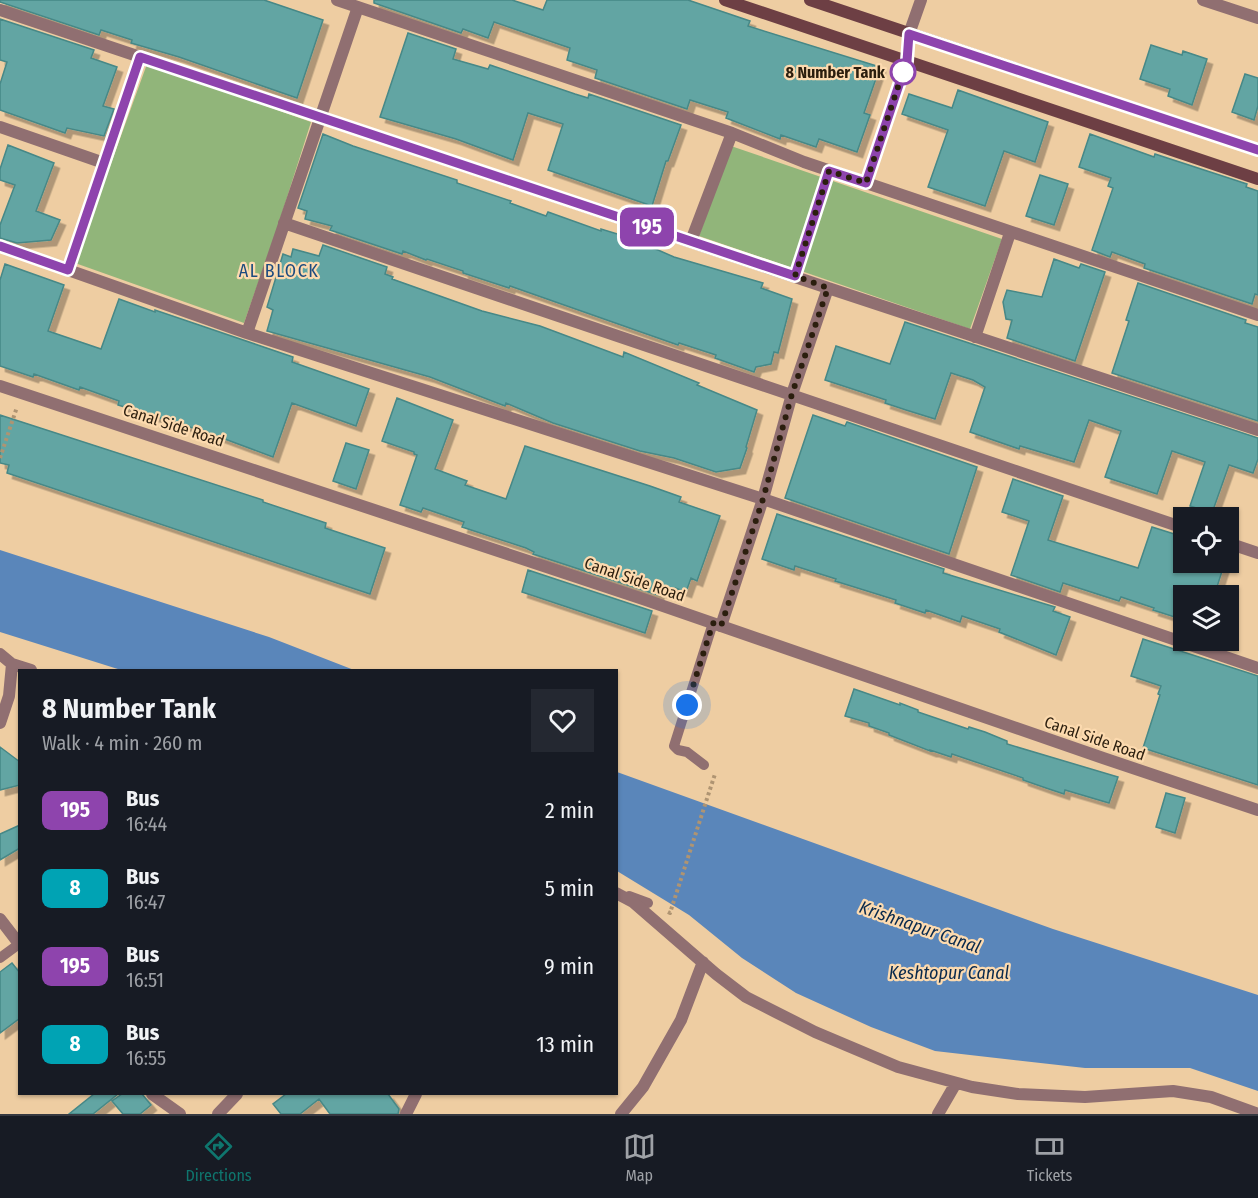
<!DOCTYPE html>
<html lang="en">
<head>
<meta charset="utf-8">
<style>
  :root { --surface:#171b24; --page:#242831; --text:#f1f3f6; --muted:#9ea1a6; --line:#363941; --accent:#0f766e }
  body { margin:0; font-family:"Fira Sans Condensed",sans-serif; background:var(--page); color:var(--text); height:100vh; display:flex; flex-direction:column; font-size:22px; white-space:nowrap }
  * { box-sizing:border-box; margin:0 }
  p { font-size:20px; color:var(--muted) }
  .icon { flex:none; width:33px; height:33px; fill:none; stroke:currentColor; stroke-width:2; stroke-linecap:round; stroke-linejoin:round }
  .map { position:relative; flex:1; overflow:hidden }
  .sheet { position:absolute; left:18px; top:669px; width:600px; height:426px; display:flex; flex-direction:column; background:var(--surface); border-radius:0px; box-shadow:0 2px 4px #0004 }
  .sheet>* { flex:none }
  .badge { padding:0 12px; border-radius:9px; font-size:21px; line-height:39px }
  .fabs { position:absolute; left:1173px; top:507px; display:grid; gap:12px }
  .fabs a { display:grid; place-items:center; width:66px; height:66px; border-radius:0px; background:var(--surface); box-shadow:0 2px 4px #0004; font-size:30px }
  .you { position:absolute; width:30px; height:30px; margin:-15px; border:4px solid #fff; border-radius:50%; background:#1a73e8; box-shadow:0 0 0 9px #1a73e833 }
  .map>.badge { position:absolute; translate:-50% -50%; box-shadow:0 0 0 3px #fff }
  .round { display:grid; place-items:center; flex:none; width:63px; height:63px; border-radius:0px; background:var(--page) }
  .summary { display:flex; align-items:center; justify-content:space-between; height:102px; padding:0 24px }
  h1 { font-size:28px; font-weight:700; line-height:45px }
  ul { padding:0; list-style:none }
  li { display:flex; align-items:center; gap:18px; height:78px; padding:0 24px }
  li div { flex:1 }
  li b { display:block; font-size:22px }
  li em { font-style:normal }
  li .badge { min-width:66px; font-weight:700; text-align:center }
  .dock { display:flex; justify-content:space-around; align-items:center; height:84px; border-top:2px solid var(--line); background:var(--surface); font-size:16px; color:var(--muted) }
  .dock a { display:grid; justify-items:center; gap:3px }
  .dock .on { color:var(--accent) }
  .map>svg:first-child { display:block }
</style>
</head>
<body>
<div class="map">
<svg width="1258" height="1114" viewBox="0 0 1258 1114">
  <defs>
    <filter id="shadow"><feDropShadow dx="5.5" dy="5.5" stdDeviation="0" flood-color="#0004"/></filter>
  </defs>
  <rect width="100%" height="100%" fill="#eecda2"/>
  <path fill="#91b57a" d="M147 64 311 122 276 232 244 323 75 263Z
    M731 146 1002 239 970 329 699 236Z"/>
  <path fill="#5a86ba" d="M0 550 269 637 354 670H121L0 632Z
    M617 772 1053 929 1258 995V1091L1190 1068H1085L935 1051 871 1027 796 993 742 958 689 915 617 871Z"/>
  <path fill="#62a5a3" stroke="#468887" stroke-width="1.5" filter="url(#shadow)" d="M0 0H264L323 20 297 98 179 57 131 43 132 40 101 30 99 35 0 2Z
    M374 0H512L543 10 547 0H688L750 21 748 26 880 67 864 113 870 115 857 152 819 139 816 147 781 135 780 139 726 118 728 112 690 100 687 109 595 78 597 70 567 60 570 48 494 22 488 38 463 29 461 33 374 3Z
    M0 19 94 50 91 58 117 67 103 106 114 109 104 136 67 128 65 133 0 110V84L7 62 0 60Z
    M408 33 456 49 453 59 488 69 490 65 575 94 588 98 589 94 681 125 668 161H666L652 206 548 170 563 124 528 113 513 160 456 139 380 117Z
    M1151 45 1182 55 1183 51 1207 59 1192 105 1168 96 1170 89 1140 79Z
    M1245 74 1258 78V106L1254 120 1232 112Z
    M958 90 1048 122 1035 162 1004 151 985 206 928 187 948 130 902 114 909 94 952 108Z
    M323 134 353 146 457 180V183L511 201 510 203 546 216 548 212 601 231V229L624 236 623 240 658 250 674 257 763 283 761 288 792 299 778 353 774 352 771 364 756 367 754 372 715 358 716 355 679 343 678 345 510 286 509 288 463 273V271L427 259 426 260 403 251 402 254 330 230 332 226 305 219 307 211 298 208Z
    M1090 134 1154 157 1155 154 1247 184 1246 187 1258 191V295L1255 294 1252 304 1144 268 1145 264 1112 252 1110 257 1092 250 1113 188 1108 186 1111 178 1079 167Z
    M8 145 54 163 36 211 60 220 51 240 17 243 0 238V225L15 185 0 180V169Z
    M1040 175 1068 184 1054 225 1026 216Z
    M323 245 387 267 385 274 393 277 392 279 482 311 540 326 623 357 624 352 699 383 697 385 757 410 746 447 747 448 740 468 716 472 674 458 640 451 553 423 506 403 505 406 430 377 267 331 273 310 267 307 283 254 291 257 293 249 319 256Z
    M1054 259 1079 268 1081 264 1105 272 1075 361 1007 338 1012 320 1006 319 1003 302 1007 290 1042 297Z
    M5 264 64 285 48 331 101 349 119 299 155 312V310L293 357 292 362 369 389 356 426 292 403 273 457 206 432 118 405 119 401 80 387 79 390 34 374 33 377 0 366V280Z
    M1138 283 1246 320 1245 323 1258 327V421L1112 373 1129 321 1126 320Z
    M905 322 1258 438V459L1253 473 1229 465 1212 513 1190 506 1205 462 1172 451 1157 494 1105 477 1121 431 1089 420 1074 462 1020 446 1019 449 970 432 985 387 973 380 951 373 935 419 906 410 885 403 886 400 825 380 836 346 890 364Z
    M397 398 453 420 435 469 467 481 465 485 506 499 525 446 650 486 681 497 679 502 720 516 697 581 691 578 686 592 675 588 672 595 659 591 658 595 533 554 534 552 526 548 462 527 464 522 423 508 421 512 400 505 417 455 414 454V452L382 441Z
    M0 415 263 500V502L326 523 325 528 385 548 370 594 7 473 9 465 0 463Z
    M813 415 845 426 847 422 977 467 949 554 785 498Z
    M346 443 369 450 356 489 333 481Z
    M1013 479 1063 496 1048 540 1138 568 1152 527 1184 537V562H1225L1214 596H1184V620L1153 610 1154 608 1121 597 1119 601 1063 583 1060 592 1011 575 1029 521 1002 512Z
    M777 514 944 569 943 573 1055 607 1053 611 1070 617 1056 655 999 632 1000 629 962 616 960 622 926 610 925 613 895 603 896 600 835 581 836 579 795 566 794 570 762 559Z
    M528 570 652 611 645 633 522 592Z
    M1143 639 1258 676V785L1143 748 1160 695 1158 694 1161 686 1131 676Z
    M854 689 900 705V703L918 710V712L968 729 969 727 985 732 1007 741V744L1118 777 1109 803 1065 790 1064 794 1046 788 1023 780V778L952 754 951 757 930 750V751L889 735V733L869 726V723L845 716Z
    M0 747 20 762V785L0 790Z
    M1166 793 1185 798 1175 833 1156 827Z
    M20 825V848L0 860V834Z
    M12 963 20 973V1018L0 1033V972Z
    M94 1094H118L93 1114H69Z
    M122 1094H142L151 1105 140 1114H123L112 1101Z
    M286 1094H388L399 1109 398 1114H330L319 1099 300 1114H281L273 1104Z"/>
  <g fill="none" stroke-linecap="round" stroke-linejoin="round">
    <path stroke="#af9472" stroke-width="4" stroke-dasharray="3 3" stroke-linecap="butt" d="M0 458 17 407
      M668 912 670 913 715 774"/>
    <path stroke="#906f71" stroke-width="10" d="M704 765 687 752 678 750 674 746 713 623
      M629 896 648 903
      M0 958 19 944"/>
    <path stroke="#906f71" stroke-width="12" d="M337 0 732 133 804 162 1258 315
      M1203 0 1258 18
      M0 10 828 288 1258 430
      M0 127 104 163
      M866 183 907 61 909 34 921 0
      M284 223 1184 528
      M691 241 732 133
      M0 246 247 333 763 499 1258 668
      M68 269 140 57
      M795 276 829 171
      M247 333 358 7
      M975 337 1010 233
      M1228 543 1258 553
      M721 626 763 499 792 394 828 288
      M0 654 12 664
      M0 723 9 696 12 664 31 670
      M616 893 633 902 716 974 746 997 815 1032 898 1067 972 1087 1018 1094 1085 1097 1173 1091 1211 1097 1258 1114
      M0 919 20 945
      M152 1094 180 1114
      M218 1114 237 1094
      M406 1114 416 1094
      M621 1114 643 1087 681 1020 703 962
      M938 1114 956 1083"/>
    <path stroke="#906f71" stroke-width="12" d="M0 386 643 599 1103 758 1258 810"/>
    <path stroke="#6d3f44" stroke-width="12" d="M725 0 1258 179
      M810 0 1258 150"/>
  </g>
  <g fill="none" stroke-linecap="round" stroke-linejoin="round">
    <g stroke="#fff" stroke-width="14">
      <path id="line" d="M0 246 68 270 140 57 795 276 829 171 866 183 907 61 909 34 1258 150"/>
    </g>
    <use href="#line" stroke="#8e44ad" stroke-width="9"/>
    <path stroke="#2b1e0e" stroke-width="6" stroke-dasharray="0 10.8" d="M687 705 713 623 721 626 763 499 792 394 828 288 795 276 829 171 866 183 903 72"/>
  </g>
  <circle fill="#fff" stroke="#8e44ad" stroke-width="3" cx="903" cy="72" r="12"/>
  <g text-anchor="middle" stroke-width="4.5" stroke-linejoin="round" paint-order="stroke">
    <g font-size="16" font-weight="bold" fill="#2b1e0e" stroke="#fcdaaf" text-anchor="end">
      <text x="885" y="78">8 Number Tank</text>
    </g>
    <g font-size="16" fill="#2b1e0e" stroke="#fcdaaf">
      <text transform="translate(174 425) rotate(18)" y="6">Canal Side Road</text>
      <text transform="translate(635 579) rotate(19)" y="6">Canal Side Road</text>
      <text transform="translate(1095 738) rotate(19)" y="6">Canal Side Road</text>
    </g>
    <g font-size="18" letter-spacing="1.5" fill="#1d4b7f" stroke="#fcdaaf">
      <text x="279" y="277">AL BLOCK</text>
    </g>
    <g font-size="18" font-style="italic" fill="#09294c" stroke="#fcdaaf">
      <text transform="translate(920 927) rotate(19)" y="6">Krishnapur Canal</text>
      <text x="949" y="979">Keshtopur Canal</text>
    </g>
  </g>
</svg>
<div class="fabs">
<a><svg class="icon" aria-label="locate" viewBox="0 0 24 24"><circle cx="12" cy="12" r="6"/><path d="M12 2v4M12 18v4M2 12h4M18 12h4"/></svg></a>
<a><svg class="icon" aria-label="layers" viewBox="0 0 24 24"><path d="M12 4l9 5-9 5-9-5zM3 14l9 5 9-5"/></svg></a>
</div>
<div class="you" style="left:687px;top:705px"></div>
<b class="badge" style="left:647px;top:227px;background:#8e44ad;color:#fff">195</b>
<section class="sheet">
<div class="summary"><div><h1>8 Number Tank</h1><p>Walk · 4 min · 260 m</p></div><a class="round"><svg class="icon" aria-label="heart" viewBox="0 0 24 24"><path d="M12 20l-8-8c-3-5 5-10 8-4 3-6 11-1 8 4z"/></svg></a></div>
<ul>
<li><span class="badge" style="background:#8e44ad;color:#fff">195</span><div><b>Bus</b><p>16:44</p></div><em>2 min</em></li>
<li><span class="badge" style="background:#00a3b4;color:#fff">8</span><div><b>Bus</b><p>16:47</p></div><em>5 min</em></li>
<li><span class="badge" style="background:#8e44ad;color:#fff">195</span><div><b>Bus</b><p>16:51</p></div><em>9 min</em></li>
<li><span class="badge" style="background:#00a3b4;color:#fff">8</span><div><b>Bus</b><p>16:55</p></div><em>13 min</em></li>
</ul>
</section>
</div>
<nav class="dock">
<a class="on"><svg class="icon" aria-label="directions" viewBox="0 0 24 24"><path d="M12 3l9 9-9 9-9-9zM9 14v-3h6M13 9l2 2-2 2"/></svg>Directions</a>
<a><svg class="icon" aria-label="map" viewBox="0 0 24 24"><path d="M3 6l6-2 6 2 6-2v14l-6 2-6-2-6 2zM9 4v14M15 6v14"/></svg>Map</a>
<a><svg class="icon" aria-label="tickets" viewBox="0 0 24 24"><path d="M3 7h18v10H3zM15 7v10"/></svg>Tickets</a>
</nav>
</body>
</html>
